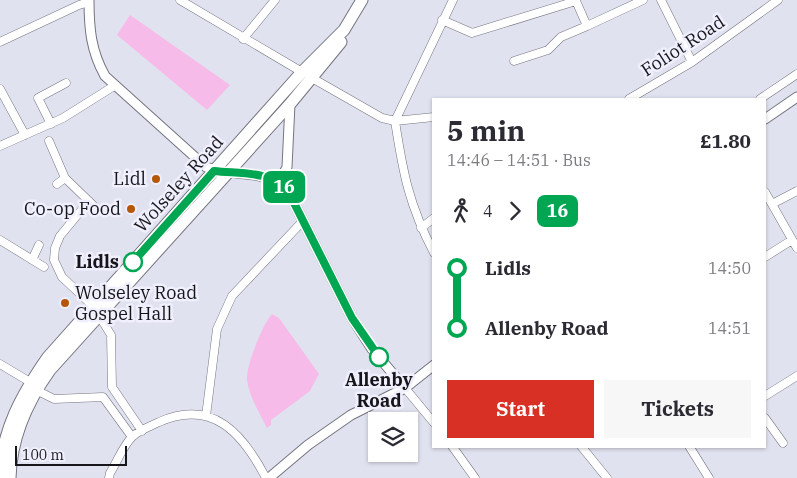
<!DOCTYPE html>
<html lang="en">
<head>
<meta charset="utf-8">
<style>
  :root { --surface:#fff; --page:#f7f7f7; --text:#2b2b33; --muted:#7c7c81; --accent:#d93025 }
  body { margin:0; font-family:"IBM Plex Serif",serif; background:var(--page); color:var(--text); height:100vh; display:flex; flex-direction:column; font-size:19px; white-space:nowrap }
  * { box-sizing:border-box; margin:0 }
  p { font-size:16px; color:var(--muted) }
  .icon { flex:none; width:28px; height:28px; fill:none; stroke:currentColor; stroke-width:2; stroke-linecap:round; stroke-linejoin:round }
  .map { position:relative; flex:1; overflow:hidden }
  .sheet { position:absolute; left:432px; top:98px; width:334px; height:350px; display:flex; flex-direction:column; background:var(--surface); border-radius:0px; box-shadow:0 1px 4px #0004 }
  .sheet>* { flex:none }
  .badge { padding:0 10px; border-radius:8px; font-size:18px; line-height:32px }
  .fabs { position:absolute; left:368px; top:412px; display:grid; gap:10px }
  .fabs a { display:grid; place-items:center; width:50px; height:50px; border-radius:0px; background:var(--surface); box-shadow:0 1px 4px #0004; font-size:25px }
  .scale { position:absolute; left:15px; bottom:12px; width:112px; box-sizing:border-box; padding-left:5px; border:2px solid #16161a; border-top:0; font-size:14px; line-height:18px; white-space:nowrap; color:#16161a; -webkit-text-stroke:4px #efeffd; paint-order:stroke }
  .map>.badge { position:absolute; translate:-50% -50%; box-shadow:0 0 0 2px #fff }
  .legs { display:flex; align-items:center; gap:8px; height:55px; padding:0 15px; font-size:16px }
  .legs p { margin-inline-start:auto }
  .summary { display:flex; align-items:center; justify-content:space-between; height:85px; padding:0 15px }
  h1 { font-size:28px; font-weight:700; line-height:38px }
  .action { display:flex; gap:10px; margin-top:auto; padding:10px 15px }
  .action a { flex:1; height:58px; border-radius:0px; background:var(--accent); color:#fff; font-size:20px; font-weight:700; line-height:58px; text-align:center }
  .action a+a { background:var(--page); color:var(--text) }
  ul { padding:0 15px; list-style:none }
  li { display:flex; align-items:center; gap:18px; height:60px; font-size:19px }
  li i { display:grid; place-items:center; width:8px; height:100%; margin:0 6px; background:currentColor }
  li i::after { content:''; width:12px; height:12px; margin:-6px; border:4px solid; border-radius:50%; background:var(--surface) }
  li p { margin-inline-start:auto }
  li:first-child i { background:linear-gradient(#0000 50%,currentColor 0) }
  li:last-child i { background:linear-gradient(currentColor 50%,#0000 0) }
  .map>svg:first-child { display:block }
</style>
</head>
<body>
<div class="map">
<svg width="797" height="478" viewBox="0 0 797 478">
  <rect width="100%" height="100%" fill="#e1e2ef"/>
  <path fill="#f6bbe8" d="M130 15 230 85 207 110 117 35Z
    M272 314 279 318 319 374 310 391 271 420V425L267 428C260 414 249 396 247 380 246 366 262 325 272 314Z"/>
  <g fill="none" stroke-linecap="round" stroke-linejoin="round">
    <g stroke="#747580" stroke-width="9">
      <path id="minor" d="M180 0 302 72
        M661 0 692 62
        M442 20 472 33 576 1 587 26 643 0
        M243 39 275 0
        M0 42 79 5 89 2
        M514 61 548 50 561 37 587 26
        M312 78 382 118 395 121 434 117
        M0 89 25 135
        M629 99 692 62 778 0
        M760 99 797 74
        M395 121C403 173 409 205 434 253
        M395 121 453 0
        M51 124 38 98 66 83
        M49 141 65 178 97 209
        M0 146 63 118 114 86
        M57 184 65 178
        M765 192 797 248
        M89 201 60 236 55 248 54 260 62 277 93 306 111 335 112 387 142 431
        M772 204 797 191
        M421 228 434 218
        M0 240 44 267
        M765 257 792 240
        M32 260 39 245
        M0 364 30 382
        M405 388 434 423
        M36 390 54 399 103 397 132 437
        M765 396 797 376
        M206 416 217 329 232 296 302 222
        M765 418 783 443
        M452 446 475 478
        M581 446 607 478
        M689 446 709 478
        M109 478 110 473C117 462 123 446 132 437 139 430 151 426 159 422 213 398 243 434 266 478"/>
    </g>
    <g stroke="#747580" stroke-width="11">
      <path id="tertiary" d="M89 0C89 29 91 51 105 76L206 167C234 178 265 167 288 191L352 318 372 349 405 388
        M765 119 797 97
        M279 182 287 167 290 104
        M269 478 308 445 351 415 405 388 434 365"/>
    </g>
    <g stroke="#747580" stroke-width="13">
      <path id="primary" d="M0 478C1 431 22 394 48 357L302 72 344 30 362 0
        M10 478C11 437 27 402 50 370L290 104 341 42"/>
    </g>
    <use href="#minor" stroke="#fff" stroke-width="8"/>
    <use href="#tertiary" stroke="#fff" stroke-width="9"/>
    <use href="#primary" stroke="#fff" stroke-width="11"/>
  </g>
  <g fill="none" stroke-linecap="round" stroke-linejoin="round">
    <g stroke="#fff" stroke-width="11">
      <path id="line-1" d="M133 262 214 171C241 174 268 170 288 191L352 318 379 357"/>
    </g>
    <use href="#line-1" stroke="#00a651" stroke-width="8"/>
  </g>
  <g fill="#b55707" stroke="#efeffd" stroke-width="2">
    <circle cx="156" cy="179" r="5"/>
    <circle cx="131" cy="209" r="5"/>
    <circle cx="65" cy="303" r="5"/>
  </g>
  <g fill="#fff" stroke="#00a651" stroke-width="2.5">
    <circle cx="133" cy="262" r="9"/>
    <circle cx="379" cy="357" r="9"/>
  </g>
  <g text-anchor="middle" stroke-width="5" stroke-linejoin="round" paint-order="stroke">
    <g font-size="18" fill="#16161a" stroke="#efeffd">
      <text transform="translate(683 46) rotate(-33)" y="6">Foliot Road</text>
      <text transform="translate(179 184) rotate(-48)" y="6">Wolseley Road</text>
    </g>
    <g font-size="18" fill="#16161a" stroke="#efeffd" text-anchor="end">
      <text x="146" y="185">Lidl</text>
      <text x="121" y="215">Co-op Food</text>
      <text x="75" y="299" text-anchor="start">Wolseley Road<tspan x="75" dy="21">Gospel Hall</tspan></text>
    </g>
    <g font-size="18" font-weight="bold" fill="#16161a" stroke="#efeffd" text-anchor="end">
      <text x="119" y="268">Lidls</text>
      <text x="379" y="386" text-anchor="middle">Allenby<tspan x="379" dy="21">Road</tspan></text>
    </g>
  </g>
</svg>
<div class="fabs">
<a><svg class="icon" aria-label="layers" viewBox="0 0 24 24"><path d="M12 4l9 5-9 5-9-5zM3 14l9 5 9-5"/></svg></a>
</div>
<div class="scale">100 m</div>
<b class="badge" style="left:284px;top:187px;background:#00a651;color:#fff">16</b>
<section class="sheet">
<div class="summary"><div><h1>5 min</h1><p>14:46 – 14:51 · Bus</p></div><b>£1.80</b></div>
<div class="legs"><svg class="icon" aria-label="walk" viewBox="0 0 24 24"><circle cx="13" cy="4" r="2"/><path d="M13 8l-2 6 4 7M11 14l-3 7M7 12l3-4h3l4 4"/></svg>4<svg class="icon" aria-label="forward" viewBox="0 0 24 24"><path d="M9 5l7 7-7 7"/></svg><b class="badge" style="background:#00a651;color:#fff">16</b></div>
<ul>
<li><i style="color:#00a651"></i><b>Lidls</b><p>14:50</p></li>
<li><i style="color:#00a651"></i><b>Allenby Road</b><p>14:51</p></li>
</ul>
<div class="action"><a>Start</a><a>Tickets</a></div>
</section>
</div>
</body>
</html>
